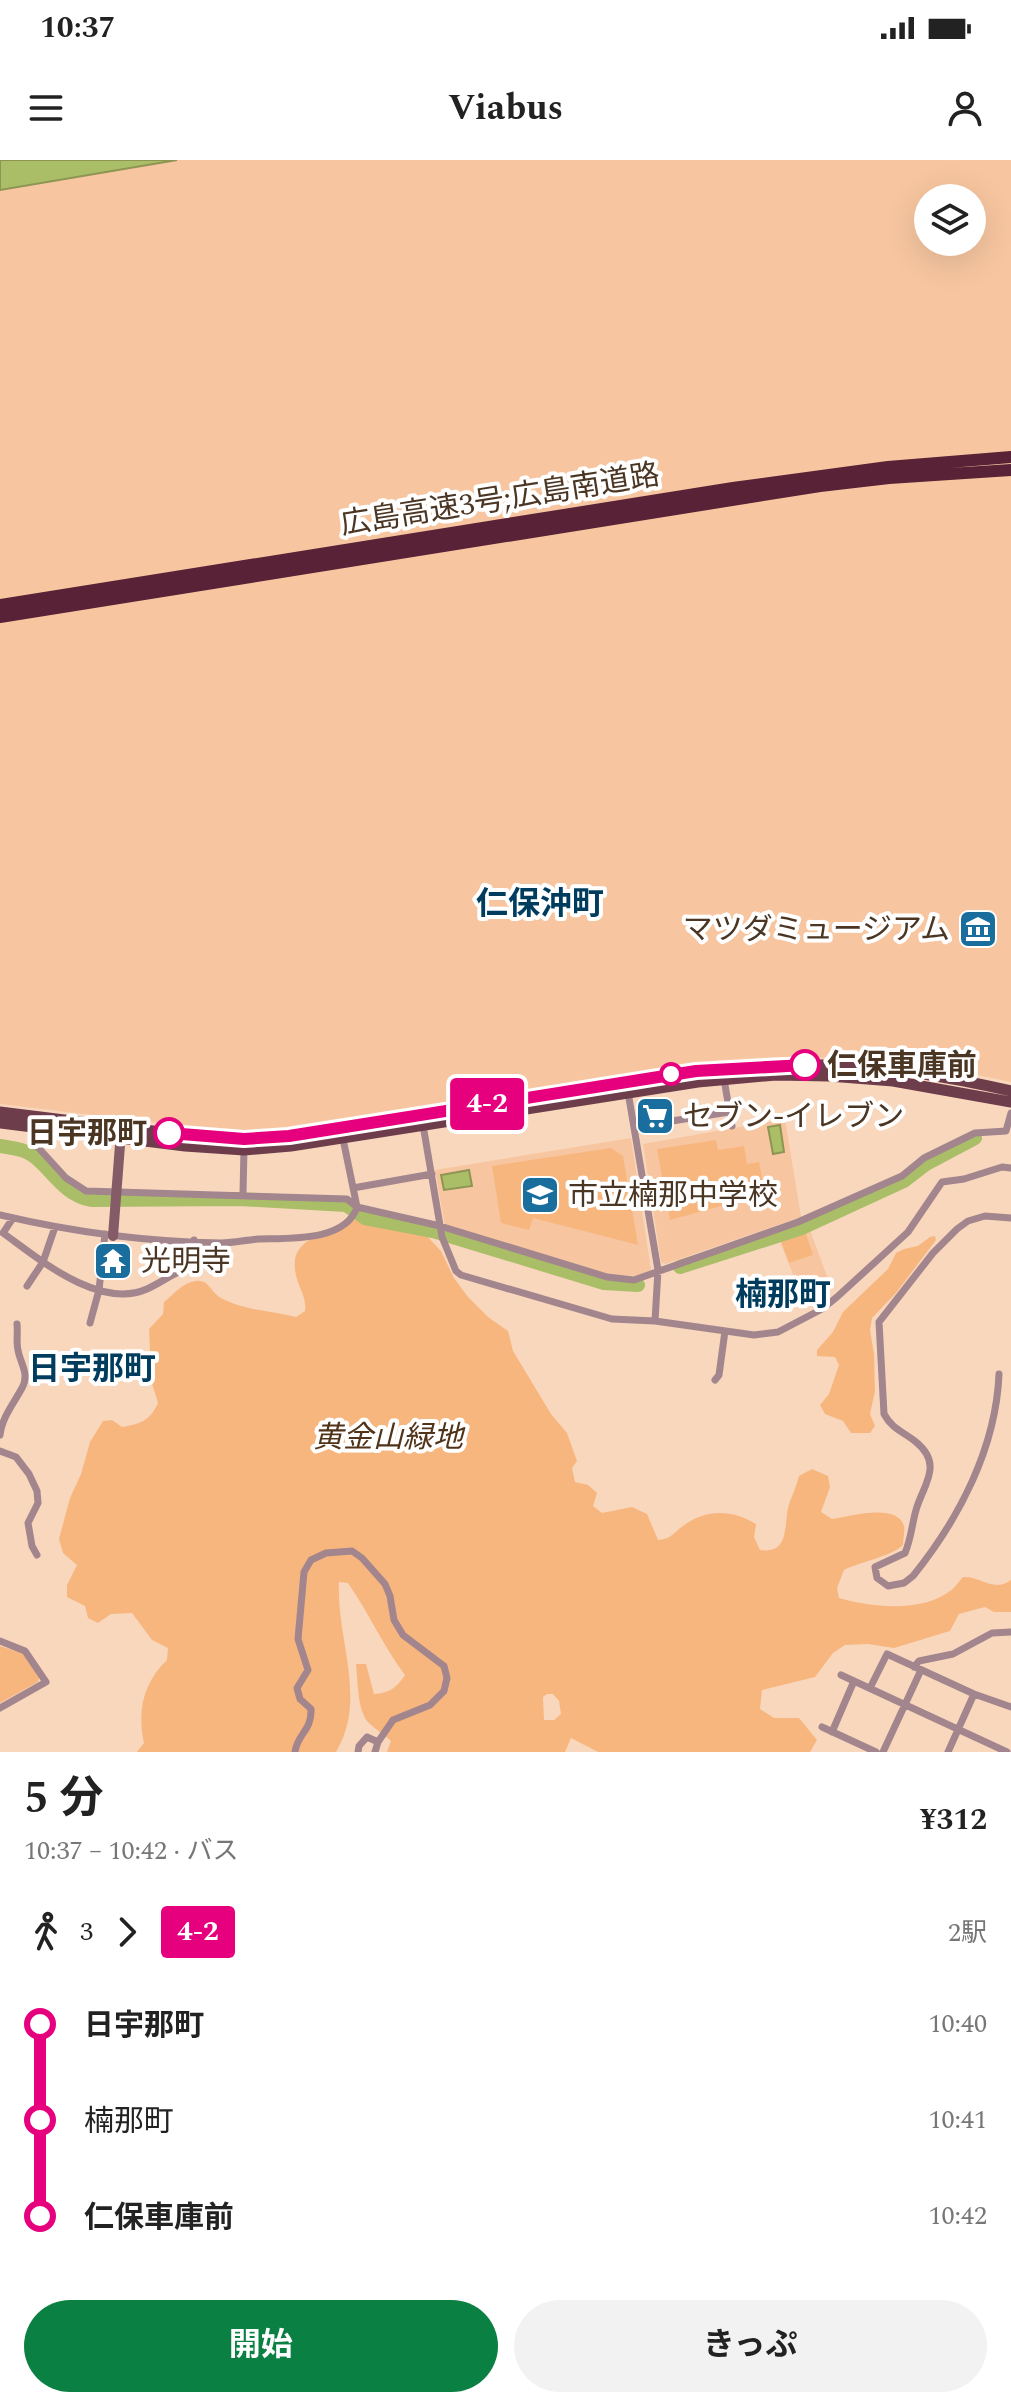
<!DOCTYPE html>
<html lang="ja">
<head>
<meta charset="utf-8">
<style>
  :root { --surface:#fff; --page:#f2f2f2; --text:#222; --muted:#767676; --accent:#0b8043 }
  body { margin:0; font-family:Spectral,"Noto Sans JP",serif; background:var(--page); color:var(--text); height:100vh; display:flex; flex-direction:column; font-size:30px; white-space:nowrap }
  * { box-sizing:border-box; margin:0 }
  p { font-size:26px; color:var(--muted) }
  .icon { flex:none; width:44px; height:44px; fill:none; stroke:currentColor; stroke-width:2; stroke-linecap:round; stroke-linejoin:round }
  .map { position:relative; height:1592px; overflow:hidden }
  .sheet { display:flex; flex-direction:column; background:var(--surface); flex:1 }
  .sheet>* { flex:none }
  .badge { padding:0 16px; border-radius:6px; font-size:28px; line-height:52px }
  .fabs { position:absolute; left:914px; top:24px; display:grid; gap:16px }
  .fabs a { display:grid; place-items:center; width:72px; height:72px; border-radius:50%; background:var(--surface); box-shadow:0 8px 32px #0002; font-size:40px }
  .map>.badge { position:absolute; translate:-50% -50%; box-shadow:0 0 0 4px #fff }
  .legs { display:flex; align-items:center; gap:12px; height:88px; padding:0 24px; font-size:26px }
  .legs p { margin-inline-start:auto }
  .head { display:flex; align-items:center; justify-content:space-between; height:136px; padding:0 24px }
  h1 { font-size:44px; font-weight:700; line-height:60px }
  .primary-button { display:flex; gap:16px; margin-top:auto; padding:16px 24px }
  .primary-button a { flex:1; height:92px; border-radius:48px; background:var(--accent); color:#fff; font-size:32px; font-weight:700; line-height:92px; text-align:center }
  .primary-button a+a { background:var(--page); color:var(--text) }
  ul { padding:0 24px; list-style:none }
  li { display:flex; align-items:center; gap:28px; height:96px; font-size:30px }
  li i { display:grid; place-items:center; width:12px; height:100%; margin:0 10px; background:currentColor }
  li i::after { content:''; width:20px; height:20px; margin:-10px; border:6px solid; border-radius:50%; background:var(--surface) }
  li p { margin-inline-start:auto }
  li:first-child i { background:linear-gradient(#0000 50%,currentColor 0) }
  li:last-child i { background:linear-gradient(currentColor 50%,#0000 0) }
  .status { display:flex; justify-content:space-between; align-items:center; height:56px; padding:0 40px; background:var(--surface); direction:ltr }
  .status svg { height:22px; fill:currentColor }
  header { display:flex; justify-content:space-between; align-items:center; height:104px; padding:0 24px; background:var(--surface); font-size:36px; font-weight:700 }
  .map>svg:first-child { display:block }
</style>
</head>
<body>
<div class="status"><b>10:37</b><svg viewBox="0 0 49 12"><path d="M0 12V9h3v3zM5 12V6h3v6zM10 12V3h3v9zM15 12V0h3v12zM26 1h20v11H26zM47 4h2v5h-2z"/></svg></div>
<header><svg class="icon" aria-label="menu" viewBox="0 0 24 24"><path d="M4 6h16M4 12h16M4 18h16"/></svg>Viabus<svg class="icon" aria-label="person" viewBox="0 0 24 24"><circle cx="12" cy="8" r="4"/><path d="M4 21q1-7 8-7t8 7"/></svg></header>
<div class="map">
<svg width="1011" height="1592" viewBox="0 0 1011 1592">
  <rect width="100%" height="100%" fill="#f8d7bd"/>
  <path fill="#f7c6a0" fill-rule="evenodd" d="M177 0H1011V922L937 907 874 899 774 897 720 900 258 971 193 967 0 944V30ZM928 38H972V82H928Z
    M785 959 801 1057 665 1104 661 1102 643 984Z
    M631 978 651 1110 637 1116 607 1114 445 1066 435 1010Z
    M810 1070 831 1127 802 1137 779 1079Z"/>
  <path fill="#f8b67f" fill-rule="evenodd" d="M716 980 718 990 744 986 747 1004 759 1002 765 1034 670 1060 657 989Z
    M611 988 623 996 638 1085 533 1058 529 1070 501 1063 492 1006Z
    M358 1056 425 1074 441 1091 454 1118 468 1137 488 1157 508 1171 513 1191 551 1254 567 1273 577 1301 572 1308 575 1322 588 1325 597 1333 593 1346 602 1353 632 1347 647 1354 658 1380C669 1379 671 1376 679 1369 703 1349 730 1348 756 1364L754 1377 760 1390C789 1394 784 1367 788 1348 791 1337 796 1328 799 1316L812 1309 828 1316 830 1327 821 1352 832 1359C848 1357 897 1342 904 1366 905 1371 903 1380 903 1385 890 1397 862 1401 844 1410L837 1428 839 1438C870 1447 922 1453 950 1431 955 1428 959 1421 963 1417 981 1416 994 1433 1011 1420V1452H994L985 1447 959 1454 950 1471 894 1488 868 1484 845 1485 833 1493 815 1517 762 1530 760 1549 774 1558H799L817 1580 810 1592H598L571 1578 565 1592H387L391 1581C384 1574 373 1568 367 1561 357 1547 358 1521 356 1504H366L374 1534C390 1533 397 1527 405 1515 383 1486 369 1453 348 1423L339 1422C336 1479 368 1539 336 1592H137L144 1583C137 1551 143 1523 167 1500L168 1488 152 1480 132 1453 111 1454 98 1463 88 1458 85 1446 67 1437V1425L77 1405 63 1393 59 1379 70 1338 81 1314 90 1282 103 1261 112 1260 122 1267C140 1264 150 1261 158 1243L145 1200 150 1192 149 1169 163 1154 164 1142C173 1135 183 1122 196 1121 209 1119 211 1133 221 1138 243 1150 272 1151 296 1157L305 1151C307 1135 296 1125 295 1109 291 1073 337 1074 358 1056ZM547 1534H553L559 1541 561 1554 554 1560H544L543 1537Z
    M806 1074 813 1095 789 1103 781 1081Z
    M935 1076 936 1080 896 1133 872 1158 870 1170 874 1194 875 1231 870 1254 875 1266 870 1273H851L843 1261 825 1254 820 1245 829 1234 839 1205 835 1197 817 1196V1190L833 1172 843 1152 888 1109 896 1093 904 1089 918 1086 930 1077Z
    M0 1486 25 1494 39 1518 38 1522 0 1543Z"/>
  <path fill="#aabe67" stroke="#8e9553" stroke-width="2" d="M0 0H177L0 30Z
    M780 965 784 992 773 994 768 967Z
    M469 1010 472 1026 444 1030 441 1015Z"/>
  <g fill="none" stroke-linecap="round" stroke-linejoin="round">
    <path stroke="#aabe67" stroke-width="14" d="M0 986C12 988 26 989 36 998 55 1014 65 1035 91 1040L240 1039 346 1045 365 1058 433 1071 604 1123 638 1125
      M680 1107 802 1068 904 1021 926 1004 975 978"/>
    <path stroke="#a3858d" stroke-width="7" d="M724 919 732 966
      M628 932 658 1110 655 1161
      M423 965 442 1077 456 1111 461 1115 612 1159 655 1161 754 1175 778 1172 822 1149 837 1137 908 1072 942 1022 964 1019 1002 1007 1011 1008
      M37 967 34 983 66 1018 86 1031 347 1039 357 1047 440 1066 607 1117 634 1120 798 1062 902 1016 924 998 975 973 1006 971 1011 953
      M634 967 729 952
      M353 1028 432 1014
      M243 1034 244 988
      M0 1055C72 1072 147 1082 221 1083 233 1083 246 1080 258 1079 288 1078 346 1082 357 1047L342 974
      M13 1058 3 1073C39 1099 99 1150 147 1129 162 1122 175 1112 191 1107L194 1080
      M27 1126 43 1102 55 1067
      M90 1163 99 1130 105 1074
      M999 1214C996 1288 959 1359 913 1416L904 1423 888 1426 877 1418 875 1407 905 1393C911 1379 912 1364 916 1350 923 1325 944 1305 916 1282 904 1272 892 1269 884 1254L879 1162 933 1093 957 1069 968 1061 985 1056 1011 1058
      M715 1220 719 1215 725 1171
      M0 1275C2 1257 14 1243 22 1228 30 1214 20 1203 18 1190 16 1182 18 1172 17 1164
      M0 1291 16 1297 29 1314 37 1331 38 1343 28 1363 32 1386 37 1395
      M0 1481 25 1491 46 1522 0 1548
      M914 1507 919 1501 953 1494 992 1473 1011 1472
      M841 1515 1007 1592
      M870 1528 887 1494 974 1534 1011 1547
      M822 1567 876 1592
      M832 1572 854 1521
      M295 1592C297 1574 312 1571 311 1549L300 1539 297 1528 308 1510 298 1479 304 1412 311 1400 326 1393 352 1391 362 1398 385 1424 390 1436 394 1460 403 1475 444 1506 447 1518 444 1531 430 1545 393 1560 378 1582
      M358 1592 359 1586 367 1577 378 1582 375 1592
      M883 1592 921 1510
      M948 1592 974 1534"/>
    <path stroke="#855b67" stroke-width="10" d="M113 1076 121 972"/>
    <path stroke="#6e3d4c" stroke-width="11" d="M0 952 193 976 244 979 289 976C379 960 469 946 559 932 648 918 735 903 825 905 887 906 950 917 1011 931
      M0 963 185 986 244 990 291 986 698 922 776 915 829 916 893 921 1011 942"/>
    <path stroke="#592236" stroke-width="12" d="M0 445 733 328 888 307 1011 297
      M0 457 820 326 889 318 1011 310"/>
  </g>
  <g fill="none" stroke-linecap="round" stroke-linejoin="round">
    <g stroke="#fff" stroke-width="18">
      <path id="line-1" d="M169 973 244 979 289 976 696 911 805 905"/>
    </g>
    <use href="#line-1" stroke="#e6007e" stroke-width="12"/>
  </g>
  <defs>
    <g id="museum-square" transform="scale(2)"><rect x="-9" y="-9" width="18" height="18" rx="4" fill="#196e9e" stroke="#fff"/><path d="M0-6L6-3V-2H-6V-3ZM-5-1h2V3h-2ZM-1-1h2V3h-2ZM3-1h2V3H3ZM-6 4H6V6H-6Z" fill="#fff"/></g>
    <g id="supermarket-square" transform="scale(2)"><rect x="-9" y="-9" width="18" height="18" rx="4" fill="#196e9e" stroke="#fff"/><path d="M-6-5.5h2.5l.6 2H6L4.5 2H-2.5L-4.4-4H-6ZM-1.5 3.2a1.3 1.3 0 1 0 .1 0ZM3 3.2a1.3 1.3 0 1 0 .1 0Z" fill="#fff"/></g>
    <g id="school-square" transform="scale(2)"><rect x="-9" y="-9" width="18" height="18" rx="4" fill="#196e9e" stroke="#fff"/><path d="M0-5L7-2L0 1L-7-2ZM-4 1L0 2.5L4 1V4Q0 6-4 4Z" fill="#fff"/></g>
    <g id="temple-square" transform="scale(2)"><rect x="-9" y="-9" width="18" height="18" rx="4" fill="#196e9e" stroke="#fff"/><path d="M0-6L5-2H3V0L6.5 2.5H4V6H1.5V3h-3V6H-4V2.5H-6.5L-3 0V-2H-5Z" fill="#fff"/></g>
  </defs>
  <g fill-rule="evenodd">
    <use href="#museum-square" x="978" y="769"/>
    <use href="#supermarket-square" x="655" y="956"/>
    <use href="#school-square" x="540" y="1035"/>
    <use href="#temple-square" x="113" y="1101"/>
  </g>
  <g fill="#fff" stroke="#e6007e" stroke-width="4">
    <circle cx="805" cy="905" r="14"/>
    <circle cx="671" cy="914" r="10"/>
    <circle cx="169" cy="973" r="14"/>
  </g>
  <g text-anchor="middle" stroke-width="8" stroke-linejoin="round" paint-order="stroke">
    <g font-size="30" fill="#4b3624" stroke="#fff">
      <text transform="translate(500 339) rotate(-9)" y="10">広島高速3号;広島南道路</text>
    </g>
    <g font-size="30" fill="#4b3624" stroke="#fff" text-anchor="start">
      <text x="950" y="779" text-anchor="end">マツダミュージアム</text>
      <text x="683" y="966">セブン-イレブン</text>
      <text x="568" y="1045">市立楠那中学校</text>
      <text x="141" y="1111">光明寺</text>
    </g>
    <g font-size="30" font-weight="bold" fill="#4b3624" stroke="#fff" text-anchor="start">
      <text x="827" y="915">仁保車庫前</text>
      <text x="147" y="983" text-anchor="end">日宇那町</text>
    </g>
    <g font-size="30" font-style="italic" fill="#513319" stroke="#fff">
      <text x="388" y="1287">黄金山緑地</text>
    </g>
    <g font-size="32" font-weight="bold" fill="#003c5d" stroke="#fff">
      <text x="540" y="754">仁保沖町</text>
      <text x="783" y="1145">楠那町</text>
      <text x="92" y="1219">日宇那町</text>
    </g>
  </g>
</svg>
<div class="fabs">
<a><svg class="icon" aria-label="layers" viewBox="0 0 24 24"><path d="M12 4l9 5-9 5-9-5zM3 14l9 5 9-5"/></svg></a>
</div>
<b class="badge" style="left:487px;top:944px;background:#e6007e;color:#fff">4-2</b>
</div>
<section class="sheet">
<div class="head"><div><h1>5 分</h1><p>10:37 – 10:42 · バス</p></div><b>¥312</b></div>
<div class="legs"><svg class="icon" aria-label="walk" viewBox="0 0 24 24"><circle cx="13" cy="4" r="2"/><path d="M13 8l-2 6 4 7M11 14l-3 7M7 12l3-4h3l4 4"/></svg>3<svg class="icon" aria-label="forward" viewBox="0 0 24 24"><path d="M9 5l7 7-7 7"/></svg><b class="badge" style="background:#e6007e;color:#fff">4-2</b><p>2駅</p></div>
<ul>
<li><i style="color:#e6007e"></i><b>日宇那町</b><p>10:40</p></li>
<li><i style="color:#e6007e"></i><span>楠那町</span><p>10:41</p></li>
<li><i style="color:#e6007e"></i><b>仁保車庫前</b><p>10:42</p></li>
</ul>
<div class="primary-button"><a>開始</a><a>きっぷ</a></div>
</section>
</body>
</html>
